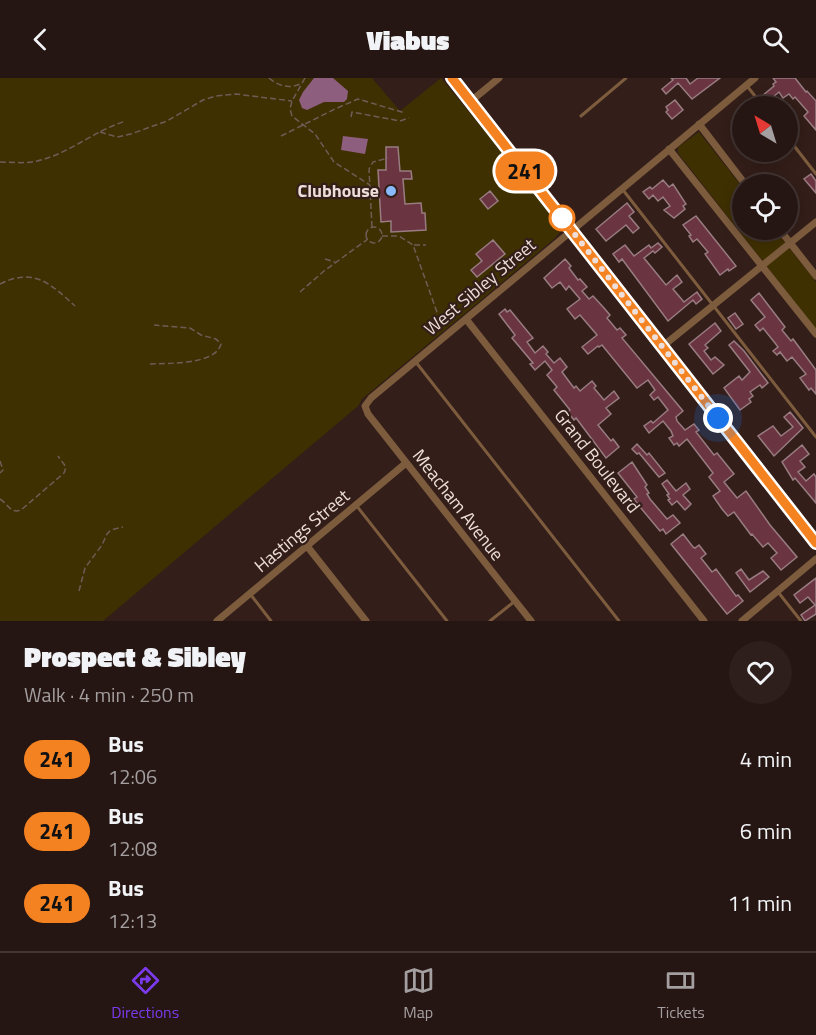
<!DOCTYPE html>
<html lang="en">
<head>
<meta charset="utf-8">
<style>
  :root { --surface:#261613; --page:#2e1f1c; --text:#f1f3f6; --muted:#a49fa0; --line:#423533; --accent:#7c3aed }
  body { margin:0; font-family:"Titillium Web",sans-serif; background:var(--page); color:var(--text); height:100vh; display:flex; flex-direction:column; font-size:22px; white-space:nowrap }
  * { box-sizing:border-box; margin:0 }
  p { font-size:20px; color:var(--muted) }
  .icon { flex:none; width:33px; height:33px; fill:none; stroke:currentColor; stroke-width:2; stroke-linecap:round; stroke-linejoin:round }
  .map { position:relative; height:543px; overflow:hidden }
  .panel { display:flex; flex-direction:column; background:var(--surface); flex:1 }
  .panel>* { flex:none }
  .badge { padding:0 12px; border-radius:20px; font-size:21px; line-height:39px }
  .needle { width:39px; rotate:322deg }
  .tools { position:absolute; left:732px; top:18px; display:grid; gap:12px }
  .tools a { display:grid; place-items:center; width:66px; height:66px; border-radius:50%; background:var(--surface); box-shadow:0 3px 15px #0003,0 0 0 2px var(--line); font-size:30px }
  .you { position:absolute; width:30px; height:30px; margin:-15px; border:4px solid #fff; border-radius:50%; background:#1a73e8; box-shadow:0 0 0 9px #1a73e833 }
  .map>.badge { position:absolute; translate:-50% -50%; box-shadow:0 0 0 3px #fff }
  .round { display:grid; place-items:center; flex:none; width:63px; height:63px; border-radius:32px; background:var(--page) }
  .headline { display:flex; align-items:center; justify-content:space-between; height:102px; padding:0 24px }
  h1 { font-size:28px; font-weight:800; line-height:45px }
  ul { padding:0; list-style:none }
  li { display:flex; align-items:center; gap:18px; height:72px; padding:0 24px }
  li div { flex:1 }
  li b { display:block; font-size:22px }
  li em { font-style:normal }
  li .badge { min-width:66px; font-weight:700; text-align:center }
  header { display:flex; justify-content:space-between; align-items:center; height:78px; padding:0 24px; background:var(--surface); font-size:27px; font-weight:800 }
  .menu { display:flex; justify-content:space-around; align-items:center; height:84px; border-top:2px solid var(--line); background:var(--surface); font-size:16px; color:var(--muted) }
  .menu a { display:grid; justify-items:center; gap:3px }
  .menu .active { color:var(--accent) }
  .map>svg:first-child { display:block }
</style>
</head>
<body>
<header><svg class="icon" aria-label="back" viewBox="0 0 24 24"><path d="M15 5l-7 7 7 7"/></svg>Viabus<svg class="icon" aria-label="search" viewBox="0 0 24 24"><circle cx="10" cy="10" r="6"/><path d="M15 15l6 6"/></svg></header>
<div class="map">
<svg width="816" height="543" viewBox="0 0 816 543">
  <rect width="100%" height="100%" fill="#331e19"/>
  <path fill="#3f3001" d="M0 0H372L400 33 441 0 560 144 562 147 560 154 554 161 362 321 358 328 103 543H0Z
    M699 54 742 109V152H775L816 204V251L678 75V69Z"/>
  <path fill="#8e5e7f" d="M314 0H333L348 13 347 21 344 24H324L307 32 302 30 299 22 303 14Z
    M343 58 368 61 365 76 341 72Z"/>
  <path fill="#6a3541" stroke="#987c81" stroke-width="1.5" d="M671 0H686L690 6 698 0H720L692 21 678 5 666 16 662 11 673 2Z
    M773 0H795L806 14 807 13 816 23V52L804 38 808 34 795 19 793 21 789 16 783 20 779 14 767 24 762 18 774 8 773 6 776 4Z
    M675 22 683 32 672 41 666 34 668 32 666 29Z
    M386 69H398L400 93H411L412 101H403L405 126 421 125 422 135H425L426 152 391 154V143L381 144 378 92H386Z
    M811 96 816 103V115L804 101Z
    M663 102 669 109 673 106 686 126 683 128 685 131 674 140 664 132 670 128 663 119 658 123 653 117 649 121 643 114 650 109 652 111Z
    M490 113 498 123 488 131 480 121Z
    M627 125 634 134 629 138 639 150 633 155 626 147 606 163 596 151Z
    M696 138 736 188 729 193 728 191 720 197 705 176 708 174 697 161 693 164 689 158 691 157 683 147Z
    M493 162 505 176 477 199 471 192 482 183 476 176Z
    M658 165 662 169 655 175 653 173 644 180 666 207 677 197 682 204 673 211 684 224 697 214 702 221 696 226 693 222 668 243 622 181 619 184 613 176 625 167 634 178 649 167 651 170Z
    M565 181 571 188 569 190 578 202 580 201 587 209 582 213 589 221 593 218 604 230 610 237 607 240 617 252 620 250 626 257 622 260 683 333 676 339 677 343 685 352 694 346 699 352 696 354 714 377 717 375 734 396 724 404 737 420 746 413 770 447 797 479 781 492 771 480 777 475 768 465 763 469 752 456 751 457 734 434 728 438 722 431 713 418 720 413 709 399 713 395 687 361 679 368 677 365 674 367 669 360 673 358 671 353 663 343 649 355 644 348 651 343 653 345 668 332 658 319 654 322 650 317 655 312 648 302 637 310 602 267 599 269 598 268 588 276 582 269 597 257 580 237 575 241 567 231 580 221 569 208 566 212 560 204 552 210 544 200Z
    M759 215 785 249 782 252 791 263 793 261 816 292V316L811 310 809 312 800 300 806 296 792 279 787 283 780 274 777 277 773 273 778 269 775 265 763 250 760 253 755 247 765 239 751 222Z
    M505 231 507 234 510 232 533 260 527 264 535 275 543 268 548 274 546 276 554 285 560 280 567 289 562 294 574 310 576 308 580 313 592 303 596 308 594 310 604 322 614 313 619 320 606 330 611 336 598 347 611 363 613 361 619 369 606 380 576 340 574 342 568 334 570 332 554 312 557 309 547 297 552 292 545 283 535 292 530 286 533 285 512 260 515 257 499 236Z
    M735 235 743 246 736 251 728 240Z
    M715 245 721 253 705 267 708 270 704 273 711 282 715 279 724 287 713 296 689 266Z
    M734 263 744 273 768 305 762 310 760 307 750 314 753 318 749 321 751 324 740 332 724 310 739 298 742 302 750 294 729 267Z
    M790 334 803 350 774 378 758 358 773 348 781 358 793 349 784 339Z
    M637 366 647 377 649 375 665 395 659 399 639 375 637 376 632 371Z
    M802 367 809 376 800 383 805 389 798 394 806 403 814 396 816 399V425L795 400 793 402 782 384Z
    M632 384 647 407 645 409 649 415 647 416 650 421 667 441 673 437 680 445 666 456 663 451 660 453 640 429 634 421 637 419 618 395Z
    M667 402 676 413 686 405 690 411 683 417 691 426 685 432 677 423 672 427 668 422 670 421 667 417 669 416 662 406Z
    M683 456 693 469 695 470 699 467 706 476 701 480 712 494 716 491 736 518 738 517 743 523 727 536 671 466Z
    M741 491 749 502 763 493 769 499 750 514 736 495Z
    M816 500V536L805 543 801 537 815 527 808 519 800 525 794 517Z"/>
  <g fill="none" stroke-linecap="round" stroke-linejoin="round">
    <path stroke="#6f5c57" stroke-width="1.5" stroke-dasharray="6 3" stroke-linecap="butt" d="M269 0C278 8 289 11 300 6
      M305 0 292 23 290 31 292 38 315 56 334 84 370 107
      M351 39 352 34 400 43 409 40
      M100 54 117 59 131 56 167 43 203 22 216 18 236 16 292 23
      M281 58 335 31 358 21 405 35
      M0 84C12 84 25 86 37 83 69 76 95 52 126 43
      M372 149 369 91 373 84 388 80
      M366 157a8 8 0 1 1 16 0a8 8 0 1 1-16 0Z
      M382 158H399L413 167 438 237
      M414 167H426
      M325 181 335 184
      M0 206C34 189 51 206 75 228
      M300 214 324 193 368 161
      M150 286C168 285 216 287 221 266L216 261 201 257 190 250 154 247
      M0 383 3 392 0 395
      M0 421C8 426 10 436 21 432L64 395 66 389 58 378
      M79 513 85 490 102 467 107 456 111 452 123 449"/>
    <path stroke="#7d5c3e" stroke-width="3" d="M747 8 763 28
      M581 38 626 0
      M788 60 816 96
      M623 112 816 359
      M415 283 619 543
      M356 427 447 543
      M778 514 801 543
      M251 517 271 543
      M490 543 515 523"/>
    <path stroke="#7d5c3e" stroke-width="7" d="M471 23 499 0
      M699 46 745 106
      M669 71 816 256
      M780 152 816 198
      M466 241 704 543
      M663 268 816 144
      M307 468 366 543
      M217 543 406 385
      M531 543 368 336 365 328 371 320 755 0
      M742 543 816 481"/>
    <path stroke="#7d5c3e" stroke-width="8" d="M452 0 816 465"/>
  </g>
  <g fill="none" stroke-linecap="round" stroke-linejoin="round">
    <g stroke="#fff" stroke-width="14">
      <path id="line" d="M452 0 816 465"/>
    </g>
    <use href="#line" stroke="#f58220" stroke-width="9"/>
    <path stroke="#eddeda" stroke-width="6" stroke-dasharray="0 10.8" d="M562 140 718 340"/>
  </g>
  <circle fill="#88bafc" stroke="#331e19" stroke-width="2" cx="391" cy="113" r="6"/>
  <circle fill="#fff" stroke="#f58220" stroke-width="3" cx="562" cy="140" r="12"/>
  <g text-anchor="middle" stroke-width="4.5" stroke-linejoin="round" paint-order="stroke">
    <g font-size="18" font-weight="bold" fill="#eddeda" stroke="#331e19" text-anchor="end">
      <text x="379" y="119">Clubhouse</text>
    </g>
    <g font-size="18" fill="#eddeda" stroke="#331e19">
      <text transform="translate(480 209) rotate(-40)" y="6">West Sibley Street</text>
      <text transform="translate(597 383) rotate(52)" y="6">Grand Boulevard</text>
      <text transform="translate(458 427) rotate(52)" y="6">Meacham Avenue</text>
      <text transform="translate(302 453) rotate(-40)" y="6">Hastings Street</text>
    </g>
  </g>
</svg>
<div class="tools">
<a><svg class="needle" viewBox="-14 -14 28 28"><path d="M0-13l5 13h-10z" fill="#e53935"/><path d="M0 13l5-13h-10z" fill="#a49fa0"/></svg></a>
<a><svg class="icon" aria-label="locate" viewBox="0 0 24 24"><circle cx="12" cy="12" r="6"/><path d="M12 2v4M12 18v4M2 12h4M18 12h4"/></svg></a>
</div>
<div class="you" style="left:718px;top:340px"></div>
<b class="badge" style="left:525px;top:93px;background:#f58220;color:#111">241</b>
</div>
<section class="panel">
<div class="headline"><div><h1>Prospect &amp; Sibley</h1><p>Walk · 4 min · 250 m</p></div><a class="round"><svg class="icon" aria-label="heart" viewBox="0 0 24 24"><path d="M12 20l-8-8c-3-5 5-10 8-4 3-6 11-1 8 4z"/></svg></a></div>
<ul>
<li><span class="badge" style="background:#f58220;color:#111">241</span><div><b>Bus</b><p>12:06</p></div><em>4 min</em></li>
<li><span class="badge" style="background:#f58220;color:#111">241</span><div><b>Bus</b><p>12:08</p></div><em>6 min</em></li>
<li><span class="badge" style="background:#f58220;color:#111">241</span><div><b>Bus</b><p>12:13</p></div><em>11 min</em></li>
</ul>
</section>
<nav class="menu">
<a class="active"><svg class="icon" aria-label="directions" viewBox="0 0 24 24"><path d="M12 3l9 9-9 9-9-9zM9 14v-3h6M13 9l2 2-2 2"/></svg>Directions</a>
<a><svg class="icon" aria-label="map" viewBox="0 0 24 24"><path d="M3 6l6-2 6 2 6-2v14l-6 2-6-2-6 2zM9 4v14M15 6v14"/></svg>Map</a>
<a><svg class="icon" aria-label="tickets" viewBox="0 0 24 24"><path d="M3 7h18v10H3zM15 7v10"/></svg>Tickets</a>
</nav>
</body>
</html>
